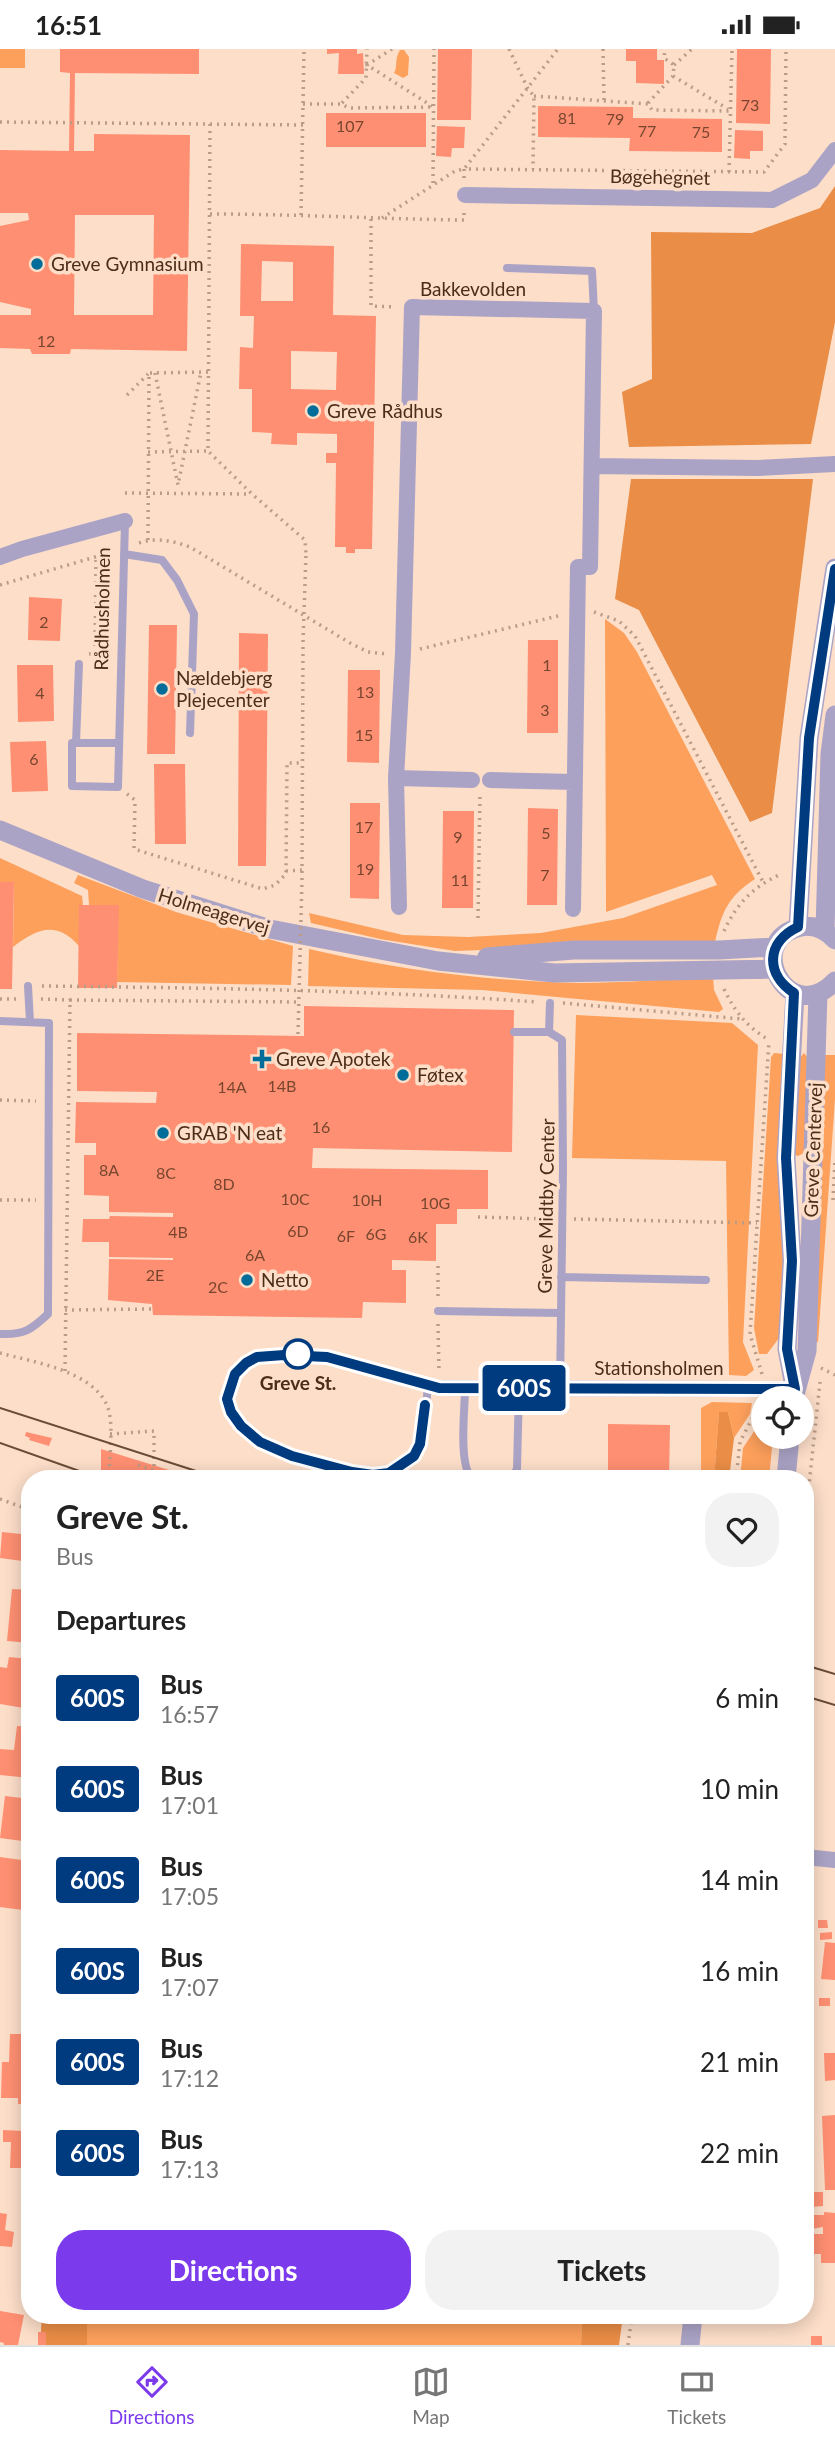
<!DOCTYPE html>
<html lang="en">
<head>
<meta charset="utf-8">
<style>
  :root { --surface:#fff; --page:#f2f2f2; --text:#222; --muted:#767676; --line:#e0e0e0; --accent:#7c3aed }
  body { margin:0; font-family:Lato,sans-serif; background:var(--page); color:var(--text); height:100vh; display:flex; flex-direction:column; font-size:26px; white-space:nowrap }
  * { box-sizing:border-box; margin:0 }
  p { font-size:23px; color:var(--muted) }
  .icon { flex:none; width:38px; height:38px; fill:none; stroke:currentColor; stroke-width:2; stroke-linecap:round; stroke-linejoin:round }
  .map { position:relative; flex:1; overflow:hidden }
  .drawer { position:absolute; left:21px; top:1421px; width:793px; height:854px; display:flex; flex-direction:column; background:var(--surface); border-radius:28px; box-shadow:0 4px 18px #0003 }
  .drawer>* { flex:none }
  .badge { padding:0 14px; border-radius:5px; font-size:24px; line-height:46px }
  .tools { position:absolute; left:751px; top:1337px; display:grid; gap:14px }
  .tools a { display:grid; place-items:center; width:63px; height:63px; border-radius:50%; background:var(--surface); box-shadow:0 4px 18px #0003; font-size:35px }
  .map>.badge { position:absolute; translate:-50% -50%; box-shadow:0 0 0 4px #fff }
  h2 { padding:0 35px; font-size:26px; line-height:63px }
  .round { display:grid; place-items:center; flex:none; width:74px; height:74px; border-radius:28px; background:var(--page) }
  .overview { display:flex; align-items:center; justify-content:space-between; height:119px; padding:0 35px }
  h1 { font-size:33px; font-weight:700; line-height:52px }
  .button { display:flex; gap:14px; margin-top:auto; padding:14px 35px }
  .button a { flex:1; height:80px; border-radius:28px; background:var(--accent); color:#fff; font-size:28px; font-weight:700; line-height:80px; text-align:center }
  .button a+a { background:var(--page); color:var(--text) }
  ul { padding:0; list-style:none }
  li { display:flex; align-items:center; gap:21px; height:91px; padding:0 35px }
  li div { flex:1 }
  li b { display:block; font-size:26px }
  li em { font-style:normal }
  li .badge { min-width:77px; font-weight:700; text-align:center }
  .status { display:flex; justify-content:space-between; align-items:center; height:49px; padding:0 35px; background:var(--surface); direction:ltr }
  .status svg { height:19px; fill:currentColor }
  .tab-bar { display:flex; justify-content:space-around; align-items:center; height:98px; border-top:2px solid var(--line); background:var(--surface); font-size:19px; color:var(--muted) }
  .tab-bar a { display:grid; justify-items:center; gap:4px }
  .tab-bar .selected { color:var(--accent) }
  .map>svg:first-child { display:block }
</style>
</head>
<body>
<div class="status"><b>16:51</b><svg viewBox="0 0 49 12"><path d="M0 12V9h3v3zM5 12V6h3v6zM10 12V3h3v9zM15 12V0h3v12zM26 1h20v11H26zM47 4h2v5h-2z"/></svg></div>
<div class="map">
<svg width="835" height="2296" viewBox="0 0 835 2296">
  <rect width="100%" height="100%" fill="#fcdec9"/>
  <path fill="#fda05c" d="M0 0H25V19H0Z
    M400 1H404L409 8 408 26 403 29 394 24C398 18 394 11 400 1Z
    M605 570 624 584 637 603 755 830C728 848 722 862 715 893L455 902 380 890 311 874 309 864 403 886 468 888 541 884 623 869 717 836 712 826 606 863Z
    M0 809 82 847 83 856H79V897C56 871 37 880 13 898L14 833H0Z
    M78 826 176 863 293 897 291 936 117 933 118 857 89 856 88 841 74 834Z
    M309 900C397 921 488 932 579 934 623 934 668 930 713 928L714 941 723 960 719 963 482 941 308 937Z
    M576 966 732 974 758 996 743 1293 754 1321 746 1327 729 1326 726 1112 572 1109Z
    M774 1004 786 1005V1198L782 1285 767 1305H759L754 1279 771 1008Z
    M804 1004 808 1009 804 1104 798 1107 793 1105 798 1011Z
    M819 1006H835V1050L818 1293H813Z
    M712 1353 752 1354 750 1365 734 1389 728 1363H719L714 1430H701V1359Z
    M763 1369V1388H773L769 1430H740L743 1399Z
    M87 2266H582L581 2296H87Z"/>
  <path fill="#ea8d46" d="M835 137V273L811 395 629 398 622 343 652 330 651 183 752 184 820 159Z
    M631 430H813L772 764 750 773 639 561 615 550Z
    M719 1363H728L734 1389 729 1430H714Z
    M42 2266H87V2296H40Z
    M582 2266H623L619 2296H581Z"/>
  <path fill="#fe8f72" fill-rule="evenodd" d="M60 0H199V25L75 24 74 102H94V85L190 86 187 302 71 300 70 305H32L30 300 0 299V266H31V260L0 253V177L29 171 28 164H0V101L69 102 70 24 60 23ZM75 166H154L153 266H74Z
    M327 0H357V5L363 4 364 25H338L339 4 327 5Z
    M438 0H472L471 71H437Z
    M626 0H657V11H664V35L636 34V12H626Z
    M737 0H771L770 75 736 74Z
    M538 57 633 58V69L722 70V103L629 102 630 89 538 88Z
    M326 64H426V98H326Z
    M437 77 465 78 464 99H452L451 108 436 107Z
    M735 81 763 82V102H750V110L734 109Z
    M241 195 334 197 333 266 376 267 372 500H355V504H346V498H335L336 414H326V404H337V385L297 384V396L271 395 272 384 252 383V340H239L240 298 253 299 254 267H240ZM262 212 293 213V252H261ZM291 302 337 303 336 341 291 340Z
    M29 548 62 550 60 592 28 591Z
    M149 576H177L175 705H147Z
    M239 584 268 585 266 817H238Z
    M528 591H558V684H527Z
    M17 616H53L54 672 18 673Z
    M348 621H380L379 714 347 713Z
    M46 692 48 742 12 743 10 693Z
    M154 715H185L186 795H155Z
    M350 754H380L379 850 350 849Z
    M528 759 558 760 557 856H527Z
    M443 762H474L473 859H442Z
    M0 833H14L12 940H0Z
    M79 856H119L117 939H78Z
    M304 957 514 961 512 1103 313 1099 312 1119 488 1121V1160H457V1175H436V1212L392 1211V1221H406V1254L363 1253 362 1269 153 1266 152 1255 108 1251 109 1210 173 1211V1209L109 1208V1193H82L83 1170H109L110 1167 173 1168V1164L109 1163V1147L84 1146V1106H96V1094H75L76 1053 156 1054 157 1043 77 1042V984L304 987Z
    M608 1375 670 1376 669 1430H608Z
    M26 1383 52 1389 49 1397 29 1391 30 1389 25 1387Z
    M101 1400 195 1429V1430H118L101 1424Z
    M2 1483 30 1486V1513L0 1509Z
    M12 1540 30 1541V1594L7 1592Z
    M9 1608 30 1610V1660L0 1655V1618L7 1619Z
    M17 1677 30 1678V1729L0 1726V1700L14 1701Z
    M5 1747 30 1750V1793L0 1789Z
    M0 1808 29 1812 23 1861 0 1858Z
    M818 1871H827L828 1879H818Z
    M832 1883V1890L820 1891V1884Z
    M825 1893 835 1894V1931L821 1930Z
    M819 1949H830V1957H819Z
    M10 1985H30V2055H18V2049H1L2 2013H9Z
    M824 2004H835V2031L825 2032Z
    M835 2066V2141H825L822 2067Z
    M3 2081 23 2082V2091H30V2119H10L11 2093H3Z
    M811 2143H823V2157L811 2158Z
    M824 2163 835 2164V2214H821V2205H811V2185H823V2178L811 2180 812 2166H824Z
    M0 2164 7 2165 5 2181 14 2183 12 2198 0 2197Z
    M0 2262 24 2266 18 2296H4V2294L0 2293Z
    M38 2283H46V2296H38Z
    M811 2287H822V2296H811Z"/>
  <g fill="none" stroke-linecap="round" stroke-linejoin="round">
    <path stroke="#ba9c87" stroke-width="3.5" stroke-dasharray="2 5" stroke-linecap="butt" d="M392 0 367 16 432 57
      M509 0 528 40 534 47 533 120
      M603 0 604 52
      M674 16 692 0
      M673 27 728 60
      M534 47 648 55 652 61 731 62
      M342 54 366 29 367 0
      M648 54 673 27 674 16 664 9 665 0
      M303 55H341L349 59 434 58
      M0 73 303 76
      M210 75 208 402 252 445 305 491 306 505
      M729 123 732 0
      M464 129V120L764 123 785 95 786 0
      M433 134 434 0
      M210 165C295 165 379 170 464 171V161
      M301 166 304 0
      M382 169 455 122 464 120 558 0
      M371 170V257L396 258
      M155 324 178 436 201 323
      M127 346 148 325
      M148 403 208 402
      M125 444 250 445
      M148 491 149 324 208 323
      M139 494C158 488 173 492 190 498L350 594 368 603 388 605
      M0 536 112 503
      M594 563 619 572 635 587 763 833
      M420 600 562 566
      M95 604 96 508
      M89 605 109 603
      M127 745 135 751 134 800 263 840 275 836 286 825 287 714H302
      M286 822 302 821
      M302 831 303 593
      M478 869 480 744
      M724 882C737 854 753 838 781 825
      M42 937C207 939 372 941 537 953
      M724 940C735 963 747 978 769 991
      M0 950H16
      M41 950 70 951
      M563 954 742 970
      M0 1051 36 1052
      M0 1151H36
      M833 1151 835 1112
      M478 1168 549 1170
      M574 1170 757 1174
      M438 1217V1249
      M65 1261 152 1260
      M438 1275 439 1323
      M0 1304C33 1313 95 1322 108 1359 114 1376 109 1410 109 1430
      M821 1319 835 1326
      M65 1322 70 951 298 953
      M522 1323 523 1313
      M762 1325 750 1285 769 992
      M110 1385 154 1382V1430
      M138 1430V1416L177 1429
      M736 1430 740 1393 759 1356
      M0 1450 30 1461
      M805 1474 820 1333
      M628 2296 632 2266"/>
    <path stroke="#aba3c5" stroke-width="8" d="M507 219 592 222 594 262
      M124 505 162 511 177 531 194 565 190 684
      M76 694 79 615
      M119 694H72V737L118 738 125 472
      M28 937 30 973
      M0 972 49 974 48 1265C31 1281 24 1286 0 1285
      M514 983H549
      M549 983 562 991 563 1119 560 1339
      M549 983 550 954
      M561 1228 706 1231
      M438 1262 561 1264
      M428 1336C426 1355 425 1395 413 1408 403 1419 389 1425 375 1426 342 1427 263 1401 241 1377 220 1354 225 1319 256 1308 269 1304 286 1305 299 1305 346 1307 393 1327 439 1339
      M465 1339C465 1360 458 1415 472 1430
      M511 1430 517 1420 519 1339"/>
    <path stroke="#aba3c5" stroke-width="16" d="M465 146 772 151 812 131 835 101
      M592 417 757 419 835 415
      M0 508 22 500 125 472
      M396 729 472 731
      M490 731 575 733
      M399 858 396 729 403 604 412 258 594 262 590 518H578L573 860
      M439 1339 795 1340
      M805 1808 835 1811"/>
    <path stroke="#aba3c5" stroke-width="19" d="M0 781 143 840 270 880 438 912 554 924 774 920
      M798 878 809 689 835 519
      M825 882 830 705 835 666
      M835 891C826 881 814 875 801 878 742 890 788 981 835 932
      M487 908 574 901H719L775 898
      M794 1337 787 1300 792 1212 786 1109 795 944
      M794 1349 807 1302 818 944
      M786 1430 790 1388
      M690 2296 693 2266"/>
    <path stroke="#6a4c37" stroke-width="2" d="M0 1359 221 1430
      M0 1394 102 1430
      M805 1616 835 1625
      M805 1647 835 1656"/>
    <path stroke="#ba9c87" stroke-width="3.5" stroke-dasharray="2 5" stroke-linecap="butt" d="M303 593 306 505
      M298 985 302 831"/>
  </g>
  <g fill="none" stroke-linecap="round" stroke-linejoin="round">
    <g stroke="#fff" stroke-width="16">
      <path id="line" d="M425 1356 420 1395 414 1407 389 1424 373 1426 352 1423 292 1407 260 1393 241 1377 231 1363 227 1350 235 1325 246 1314 257 1308 284 1306 327 1308 439 1339 795 1340 787 1300 792 1212 786 1109 794 944C765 925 766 893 798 878L809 689 835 520"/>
    </g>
    <use href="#line" stroke="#003b80" stroke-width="10"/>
  </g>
  <g fill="#006c99" stroke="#fcdec9" stroke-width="2.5">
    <circle cx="37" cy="215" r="7"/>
    <circle cx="313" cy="362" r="7"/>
    <circle cx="162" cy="640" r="7"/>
    <path d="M258.5 999.5h7v7h7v7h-7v7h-7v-7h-7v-7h7z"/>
    <circle cx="403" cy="1026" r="7"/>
    <circle cx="163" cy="1084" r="7"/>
    <circle cx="247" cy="1231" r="7"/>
  </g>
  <circle fill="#fff" stroke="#003b80" stroke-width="3.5" cx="298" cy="1305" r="14"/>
  <g text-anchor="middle" stroke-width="7" stroke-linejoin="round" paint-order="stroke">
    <g font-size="16" fill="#78462e">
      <text x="750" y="62">73</text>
      <text x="567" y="75">81</text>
      <text x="615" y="76">79</text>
      <text x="350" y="83">107</text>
      <text x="647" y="88">77</text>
      <text x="701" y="89">75</text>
      <text x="46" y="298">12</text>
      <text x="44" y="579">2</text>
      <text x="547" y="622">1</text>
      <text x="365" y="649">13</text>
      <text x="40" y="650">4</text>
      <text x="545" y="667">3</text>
      <text x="364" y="692">15</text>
      <text x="34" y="716">6</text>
      <text x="364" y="784">17</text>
      <text x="546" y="790">5</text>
      <text x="458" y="794">9</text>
      <text x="365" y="826">19</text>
      <text x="545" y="832">7</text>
      <text x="460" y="837">11</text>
      <text x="282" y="1043">14B</text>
      <text x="232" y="1044">14A</text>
      <text x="321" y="1084">16</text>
      <text x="109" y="1127">8A</text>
      <text x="166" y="1130">8C</text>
      <text x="224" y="1141">8D</text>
      <text x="295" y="1156">10C</text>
      <text x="367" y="1157">10H</text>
      <text x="435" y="1160">10G</text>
      <text x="298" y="1188">6D</text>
      <text x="178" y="1189">4B</text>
      <text x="376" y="1191">6G</text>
      <text x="346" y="1193">6F</text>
      <text x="418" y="1194">6K</text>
      <text x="255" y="1212">6A</text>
      <text x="155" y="1232">2E</text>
      <text x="218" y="1244">2C</text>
    </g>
    <g font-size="19" fill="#4b2d18" stroke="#fcdec9">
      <text transform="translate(660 128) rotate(1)" y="7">Bøgehegnet</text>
      <text x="473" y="247">Bakkevolden</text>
      <text transform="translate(102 560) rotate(-89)" y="7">Rådhusholmen</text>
      <text transform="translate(214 862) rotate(17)" y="7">Holmeagervej</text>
      <text transform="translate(813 1101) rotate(-88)" y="7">Greve Centervej</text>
      <text transform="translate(546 1157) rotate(-89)" y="7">Greve Midtby Center</text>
      <text x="659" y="1326">Stationsholmen</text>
    </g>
    <g font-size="19" fill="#4b2d18" stroke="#fcdec9" text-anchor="start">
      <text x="51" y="222">Greve Gymnasium</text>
      <text x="327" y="369">Greve Rådhus</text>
      <text x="176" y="636">Nældebjerg<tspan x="176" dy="22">Plejecenter</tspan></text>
      <text x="276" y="1017">Greve Apotek</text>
      <text x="417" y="1033">Føtex</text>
      <text x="177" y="1091">GRAB 'N eat</text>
      <text x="261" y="1238">Netto</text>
    </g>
    <g font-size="19" font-weight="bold" fill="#4b2d18" stroke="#fcdec9">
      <text x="298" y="1341">Greve St.</text>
    </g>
  </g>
</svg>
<div class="tools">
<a><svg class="icon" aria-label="locate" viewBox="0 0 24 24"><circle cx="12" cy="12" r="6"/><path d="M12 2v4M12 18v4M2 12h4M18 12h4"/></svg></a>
</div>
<b class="badge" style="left:524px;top:1339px;background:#003b80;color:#fff">600S</b>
<section class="drawer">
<div class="overview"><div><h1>Greve St.</h1><p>Bus</p></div><a class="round"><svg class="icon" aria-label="heart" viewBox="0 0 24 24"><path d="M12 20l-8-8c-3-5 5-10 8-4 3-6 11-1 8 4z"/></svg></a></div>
<h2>Departures</h2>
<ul>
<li><span class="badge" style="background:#003b80;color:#fff">600S</span><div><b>Bus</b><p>16:57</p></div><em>6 min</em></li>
<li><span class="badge" style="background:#003b80;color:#fff">600S</span><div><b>Bus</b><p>17:01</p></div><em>10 min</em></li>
<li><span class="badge" style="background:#003b80;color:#fff">600S</span><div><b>Bus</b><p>17:05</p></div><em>14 min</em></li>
<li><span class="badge" style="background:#003b80;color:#fff">600S</span><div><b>Bus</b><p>17:07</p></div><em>16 min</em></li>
<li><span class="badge" style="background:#003b80;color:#fff">600S</span><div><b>Bus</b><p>17:12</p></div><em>21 min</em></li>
<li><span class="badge" style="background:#003b80;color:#fff">600S</span><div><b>Bus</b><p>17:13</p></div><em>22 min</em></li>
</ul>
<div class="button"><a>Directions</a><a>Tickets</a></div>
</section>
</div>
<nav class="tab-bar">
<a class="selected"><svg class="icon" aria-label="directions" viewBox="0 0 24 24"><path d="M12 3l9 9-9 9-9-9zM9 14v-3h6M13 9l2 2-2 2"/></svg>Directions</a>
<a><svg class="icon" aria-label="map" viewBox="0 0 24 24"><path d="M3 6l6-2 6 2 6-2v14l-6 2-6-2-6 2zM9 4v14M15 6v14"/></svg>Map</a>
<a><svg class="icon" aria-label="tickets" viewBox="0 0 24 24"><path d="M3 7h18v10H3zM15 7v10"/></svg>Tickets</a>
</nav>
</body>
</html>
